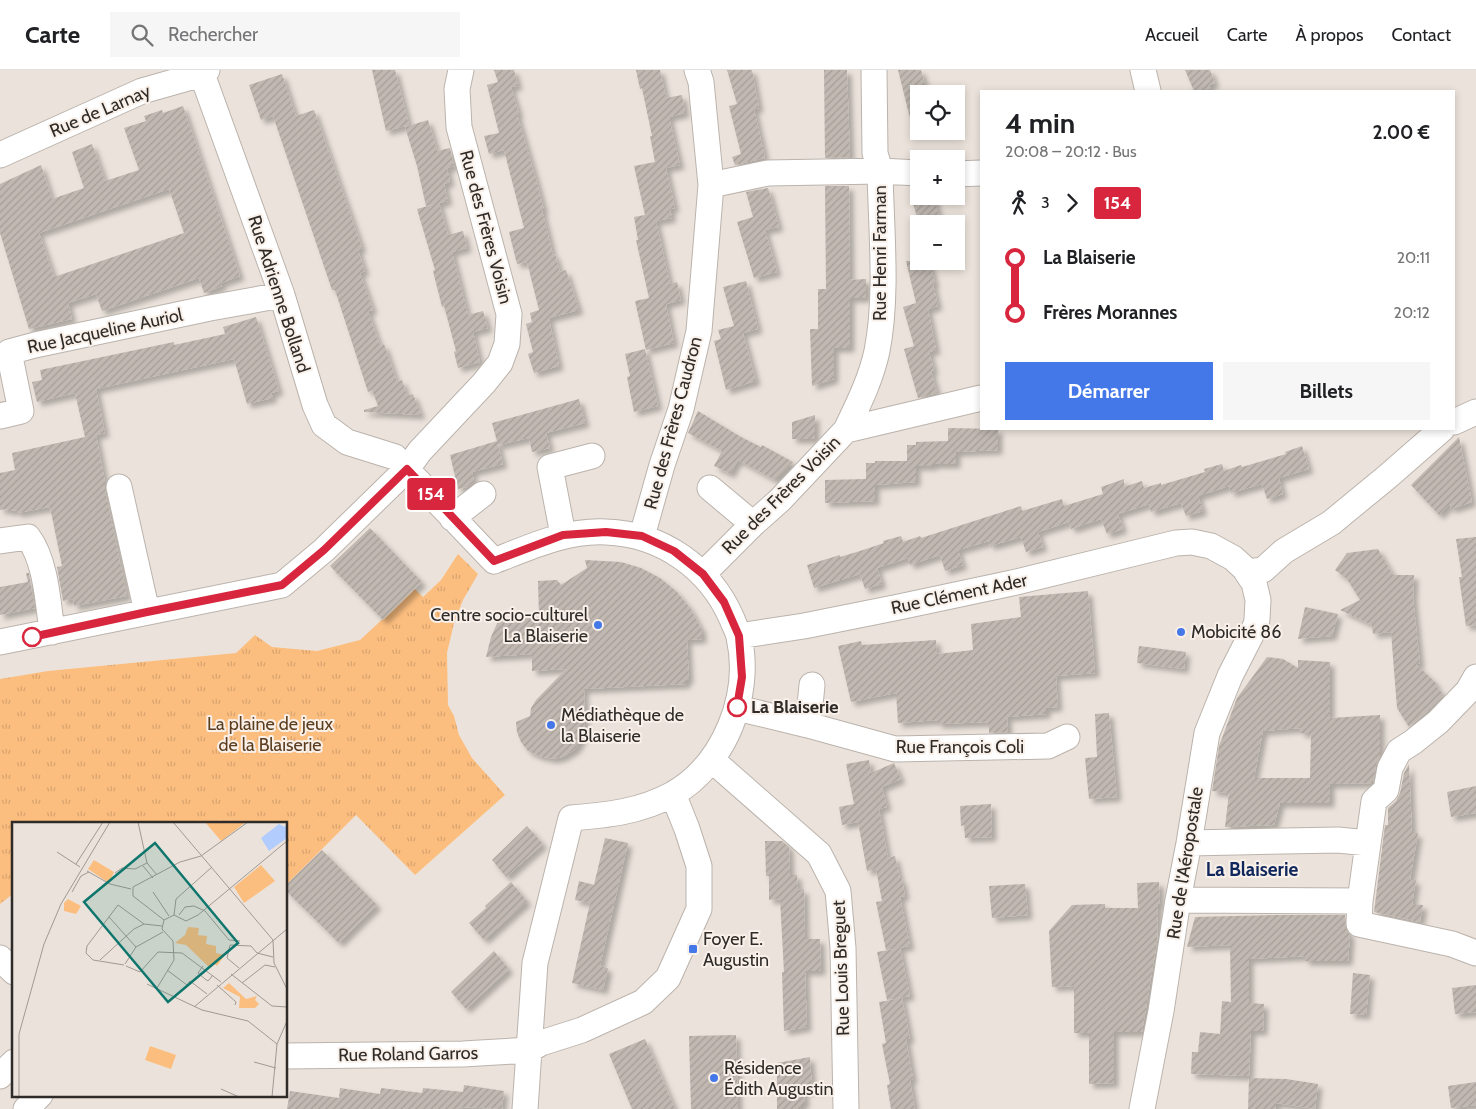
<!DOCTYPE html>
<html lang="fr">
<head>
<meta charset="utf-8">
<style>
  :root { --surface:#fff; --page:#f6f6f6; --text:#202124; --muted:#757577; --line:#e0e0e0; --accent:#4478e9 }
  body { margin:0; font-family:Cabin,sans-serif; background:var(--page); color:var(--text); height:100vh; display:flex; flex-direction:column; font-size:19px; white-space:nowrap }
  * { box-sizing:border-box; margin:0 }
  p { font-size:16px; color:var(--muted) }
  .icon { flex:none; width:28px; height:28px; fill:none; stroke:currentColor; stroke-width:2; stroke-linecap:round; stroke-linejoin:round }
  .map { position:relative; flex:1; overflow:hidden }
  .panel { position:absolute; left:980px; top:20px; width:475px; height:340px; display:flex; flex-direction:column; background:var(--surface); border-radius:0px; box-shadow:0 2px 8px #0003 }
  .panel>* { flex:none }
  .badge { padding:0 10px; border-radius:4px; font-size:18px; line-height:32px }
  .fabs { position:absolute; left:910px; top:15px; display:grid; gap:10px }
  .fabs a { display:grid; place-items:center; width:55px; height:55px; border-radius:0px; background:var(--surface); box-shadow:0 2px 8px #0003; font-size:25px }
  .map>.badge { position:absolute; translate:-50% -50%; box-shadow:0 0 0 2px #fff }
  .legs { display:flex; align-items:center; gap:8px; height:55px; padding:0 25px; font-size:16px }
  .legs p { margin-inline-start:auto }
  .summary { display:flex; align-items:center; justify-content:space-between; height:85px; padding:0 25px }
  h1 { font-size:28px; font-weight:700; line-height:38px }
  .action { display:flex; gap:10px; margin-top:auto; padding:10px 25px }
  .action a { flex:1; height:58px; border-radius:0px; background:var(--accent); color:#fff; font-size:20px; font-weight:700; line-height:58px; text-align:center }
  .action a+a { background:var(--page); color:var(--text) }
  ul { padding:0 25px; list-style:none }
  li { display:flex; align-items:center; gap:18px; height:55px; font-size:19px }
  li i { display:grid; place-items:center; width:8px; height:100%; margin:0 6px; background:currentColor }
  li i::after { content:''; width:12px; height:12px; margin:-6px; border:4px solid; border-radius:50%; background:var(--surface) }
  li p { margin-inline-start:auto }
  li:first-child i { background:linear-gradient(#0000 50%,currentColor 0) }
  li:last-child i { background:linear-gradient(currentColor 50%,#0000 0) }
  header { display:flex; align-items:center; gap:30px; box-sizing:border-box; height:70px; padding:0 25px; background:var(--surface); border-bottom:1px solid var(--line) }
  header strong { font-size:24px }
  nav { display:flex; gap:28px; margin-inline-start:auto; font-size:18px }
  .search { width:350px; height:45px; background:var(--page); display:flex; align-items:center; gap:12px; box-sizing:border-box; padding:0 18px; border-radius:0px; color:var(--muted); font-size:19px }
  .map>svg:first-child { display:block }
</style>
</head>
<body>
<header>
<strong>Carte</strong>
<div class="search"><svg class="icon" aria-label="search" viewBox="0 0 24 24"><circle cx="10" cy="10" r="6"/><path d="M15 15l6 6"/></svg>Rechercher</div>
<nav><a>Accueil</a><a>Carte</a><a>À propos</a><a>Contact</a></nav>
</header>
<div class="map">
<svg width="1476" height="1039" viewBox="0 0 1476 1039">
  <defs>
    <pattern id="park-tufts" width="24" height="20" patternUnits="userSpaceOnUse" patternTransform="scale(1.25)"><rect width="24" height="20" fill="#fcbe7f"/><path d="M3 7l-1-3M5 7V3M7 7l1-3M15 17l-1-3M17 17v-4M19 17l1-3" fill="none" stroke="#d8a36e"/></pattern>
    <pattern id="building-hatch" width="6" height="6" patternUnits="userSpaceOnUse" patternTransform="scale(1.25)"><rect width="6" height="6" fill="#c0b8b1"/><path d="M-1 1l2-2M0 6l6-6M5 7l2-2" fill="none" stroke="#a59e98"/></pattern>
    <filter id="shadow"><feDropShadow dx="4.5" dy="4.5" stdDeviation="2.5" flood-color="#0004"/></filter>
  </defs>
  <rect width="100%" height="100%" fill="#ebe3db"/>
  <path fill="url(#park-tufts)" d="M458 484 478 504 463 530 454 553 447 583 448 635 454 646 459 665 472 688 505 725 415 805 356 745 286 815V753H222L220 750 217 753H14V823L0 834V609L48 601 236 583 255 565 272 577 317 581 360 570 415 519 423 527 441 510Z"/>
  <path fill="url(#building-hatch)" fill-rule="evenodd" filter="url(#shadow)" d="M372 0H395L409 55 386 61Z
    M494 0H514L518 16 511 17 519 44H517L537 113 544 140H542L553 185 555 184 560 202 566 200 579 240 549 248 559 296 534 303 528 284 533 282 526 254 532 252 530 243 539 240 527 192 517 194 509 162 524 158 504 80 489 84 484 66 499 63 487 15 498 12Z
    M636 0H660L666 28 682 25 685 43 669 47 680 95 666 98 675 138 670 139 672 148 656 151 670 214 677 212 681 230 666 234 674 273 646 280 635 231 649 228 636 170H638L634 147 645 145 634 96 655 92 650 66H652L642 18 640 19Z
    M727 0H752L759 38 754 39 765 88 735 95 732 87 741 84 729 36 737 34Z
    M824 0H847L850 87 825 88Z
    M898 0H921L925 15 923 16 926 24H919V59L913 60Z
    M1185 0H1210L1215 13 1209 15 1212 21H1194Z
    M282 4 296 46 314 40 362 178 358 180 365 201 360 203 373 240 368 241 380 276 384 274 397 312 402 310 407 326 413 324 421 345 364 342V340L378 336 372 320 368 322 335 220H332L273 46 261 50 249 15Z
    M183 36 240 206 221 213 222 216 204 223 199 208 102 241 96 224 68 233 72 249 29 259 0 163V114L41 95 52 129 84 118 72 82 92 74 105 111 139 100 124 58 146 51 144 46 162 40 163 43ZM169 119 184 163 54 207 39 163Z
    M428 50 437 81 450 78 454 96 447 98 450 112 444 114 448 131 426 136 417 96 405 57Z
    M825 116H849L850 210 866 209V228H850V278H834V309L812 316 810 259H818V219H826Z
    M768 118 779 157 765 160 777 202 754 208 737 152 753 147 746 122Z
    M911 126H934L940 151 930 154H919Z
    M439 133 448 165 463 161 467 178 452 182 468 245 483 241 488 258 473 262 480 292 458 298 454 282 456 281 444 236 442 237 433 201 435 200 417 139Z
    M906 191H929L935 213 933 214 938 236 928 239 936 280 929 282 934 300 931 301 937 323 918 328 904 279 914 276 903 237 916 233Z
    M746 211 758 259 743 263 756 311 726 320 714 271 721 269 718 260 734 256 723 217Z
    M256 247 279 321 271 323 273 328 247 334 234 289 96 319 105 363 96 365 105 412V420L127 526 74 536 73 529 63 531 57 497 62 496 50 437 17 443V440L8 441 7 439 0 440V403L15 400 12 383 85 367 75 323 37 332 32 312 42 310 40 300 174 272V275L225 264 223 257Z
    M645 279 658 336 634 342 627 307 630 306 625 284Z
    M579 329 585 353 546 363 550 378 532 382 529 368 498 375 492 353Z
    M698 341 741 367 761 377 762 375 793 392 775 410 738 390 730 404 723 400 714 396 722 381 688 363Z
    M815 345V369H792V352Z
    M948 358 998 359V380L956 382V394H933V396H916V412L875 415V431L825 433V410L866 409V393H875V391H907V375H916V372L948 371Z
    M1459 367 1472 432 1451 439 1450 434 1439 445 1411 415Z
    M497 371 503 394 472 402 474 412 468 417 458 419 450 385Z
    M1302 376 1309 399 1279 408 1283 424 1267 429 1262 414 1231 423 1229 416 1198 426 1203 441 1186 446 1181 433 1151 442 1149 434 1118 444 1123 459 1107 464 1101 449 1071 459 1069 452 1038 462 1043 477 1026 482 1021 467 990 476 989 471 958 480 963 495 945 501 940 485 910 495 908 488 877 498 882 514 865 519 860 504 814 518 807 495 840 485V487L863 480 884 473 883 471 901 466 903 472 920 466 921 468 1021 436 1022 441 1062 429 1064 436 1103 424 1101 417 1124 409V417L1142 411 1144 418 1161 413V415L1205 402 1204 399 1222 394 1224 401 1241 395 1242 397 1286 384 1285 382Z
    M370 458 422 512 383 550 330 496Z
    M1476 467V555L1466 556 1459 507H1462L1456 469Z
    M1378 479 1393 505H1414L1413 528 1420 594H1416L1436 613V616L1444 625 1428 641 1409 657 1397 638 1391 562 1373 564 1372 555 1340 540 1360 530 1347 509 1335 500 1347 483Z
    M585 490 621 492 641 498 660 508 677 522 690 538 702 560V569L687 570 689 609 686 610V614L584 619 585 658 579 674 574 680 562 687 553 689 539 686 528 681 521 672 517 662 516 652 530 646 531 638 536 630 566 599 532 601V584L486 587 491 567 499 549 539 547 538 511 557 510 561 515 587 498Z
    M26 503H29L35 538 0 545V517L28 512Z
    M1088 521 1095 603 1056 606 1058 637 1046 638V644L1007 647 1008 662 989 663V652L938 654V650L898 653 896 623 851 632 838 576 861 571 862 575 936 570 937 584 973 580 971 554 1021 547 1019 527Z
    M1305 537 1338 544 1332 566 1298 569Z
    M1139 576 1186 582 1184 599 1137 593Z
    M1267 587 1283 589 1298 598V590L1330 592V648L1380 645V686L1376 695 1373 713 1330 714V733H1280L1274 755 1225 757 1229 723 1212 721 1219 676 1237 628ZM1301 658 1300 663H1311L1310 708H1254L1263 661Z
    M1109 643 1117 727 1089 729 1085 688 1097 687 1095 644Z
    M869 690 871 703 894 693 901 709 882 717 887 737 879 739 888 788 895 786 900 809H902L905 826 900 827 910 876 886 880 876 832 882 831 876 799 867 801 858 752 842 755 839 737 854 734 846 694Z
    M1409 694 1412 763H1418L1410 810H1416L1412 834 1423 835 1420 852 1374 842 1385 755H1388V738L1396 731 1400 723 1404 703Z
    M1476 716V743L1451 747 1447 722Z
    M991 734 992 767 965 768 964 755 961 756 960 736Z
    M527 756 543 774 506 807 492 790Z
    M605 768 628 773 600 896 608 898 603 920 572 913 590 833 575 830 579 811 594 815Z
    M765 771H782L789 777 790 805H797L798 820 804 819 805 869H820L821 901H805L807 957 784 961 782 902H784L780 829 769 830V806H766Z
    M322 780 377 835 339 873 286 821V815Z
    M511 812 527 831 484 870 469 853 486 838 485 836Z
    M1159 812 1160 834H1158L1157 872 1142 962H1114V1013L1089 1014V963H1074V916L1052 917 1049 861 1072 835 1105 834V838H1138L1137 813Z
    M1025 814 1028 845 992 848 989 816Z
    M1276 845H1345L1346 860 1350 865 1348 891H1305V886L1249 889V933L1264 934 1263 961H1251L1249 1006 1191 1004 1192 982H1198L1200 962 1220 964 1222 931 1231 932 1230 875 1187 877 1195 847Z
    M900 878 910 926 887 930 877 882Z
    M494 881 509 899 466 939 451 922Z
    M1353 903 1370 905 1366 945 1350 944Z
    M1476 915V942L1455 944 1452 918Z
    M902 928 910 969H906L913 1009 910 1010 915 1039H891L887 1015 890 1014 882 974 886 973 879 932Z
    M736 965 738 1039H691L689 966Z
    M645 969 675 1039H632L609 984Z
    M810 987 812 1020H804L805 1034H801V1039H777V993Z
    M1249 1008 1286 1009 1318 1014 1315 1039 1276 1033V1039H1248Z
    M1476 1012V1035L1451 1038 1448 1016Z
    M464 1015 504 1021 502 1039 462 1037 461 1039H287L290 1021 339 1028 340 1018 380 1024 381 1018 422 1023 423 1018 463 1022Z"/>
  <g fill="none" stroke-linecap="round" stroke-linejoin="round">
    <g stroke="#bbb3ac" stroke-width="27">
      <path id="street" d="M1143 0 1148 21
        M202 4 282 225 315 335 324 355 347 372 395 387 494 491C530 477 566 460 606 462 662 464 710 498 732 549 734 555 738 561 739 567 752 625 725 694 673 724 640 742 607 745 571 748L535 893 525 1039
        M0 85 142 21 202 4 207 0
        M956 104 981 103
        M711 115 768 103 880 101 919 103
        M0 346 21 341 9 282 35 275 210 238 282 225
        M1454 352 1476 342
        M846 360C858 335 871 309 877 281 888 225 881 159 880 101L875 83 874 0
        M119 417 147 542
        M710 418 753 454
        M452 448 483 424
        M563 465 550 397 592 386
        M642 466 662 395 681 339 699 261 711 115 701 12 697 0
        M0 471 28 467C46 491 48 532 52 562
        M1248 502 1263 500 1284 481 1331 453 1387 407 1442 359
        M703 504 753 454 780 430 846 360 981 328
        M739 566 804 556 899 537 1012 513 1176 473 1192 472 1211 476 1233 488 1244 498 1254 513 1258 530 1257 549 1256 555 1230 606 1207 663 1189 773 1178 830 1161 941 1142 1039
        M0 572 282 515 324 480 407 399 420 381 484 313 500 293 507 274 509 244 459 57 457 19 461 0
        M737 638 808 655 895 679 1048 676 1067 667
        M808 655 812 615
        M712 690 819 784 838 821 843 878 846 1039
        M1189 773 1338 770 1368 773
        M1178 830 1360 831 1359 854 1452 874 1476 883
        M1360 831 1374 731 1386 720 1390 698 1399 681 1413 672 1438 652 1468 621 1476 607
        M0 888 14 902
        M286 986 463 984 529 980 541 973 582 960 643 932 668 908 699 839V796L687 759 673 724
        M0 1006 14 992
        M26 1039 40 1025"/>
    </g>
    <use href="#street" stroke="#fff" stroke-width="25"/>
  </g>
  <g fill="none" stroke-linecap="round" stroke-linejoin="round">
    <g stroke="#fff" stroke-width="11">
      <path id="line-1" d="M32 567 147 542 282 515 324 480 407 399 494 491 563 465 606 462 642 466 674 481 703 504 724 532 739 566 742 607 737 637"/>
    </g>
    <use href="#line-1" stroke="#d7263d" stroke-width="8"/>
  </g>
  <g fill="#4478e9" stroke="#f9f0e9" stroke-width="2">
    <circle cx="598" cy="555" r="5"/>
    <circle cx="1181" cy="562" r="5"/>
    <circle cx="551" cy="655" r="5"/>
    <rect x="688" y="874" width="10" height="10" rx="2.5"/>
    <circle cx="714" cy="1008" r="5"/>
  </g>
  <g fill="#fff" stroke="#d7263d" stroke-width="2.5">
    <circle cx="32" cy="567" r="9"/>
    <circle cx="737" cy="637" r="9"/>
  </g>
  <g text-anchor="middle" stroke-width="4" stroke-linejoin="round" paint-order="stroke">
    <g font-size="18" fill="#2e2b28" stroke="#f9f0e9">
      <text transform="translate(100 41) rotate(-23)" y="6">Rue de Larnay</text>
      <text transform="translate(486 157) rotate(75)" y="6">Rue des Frères Voisin</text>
      <text transform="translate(880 183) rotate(-90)" y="6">Rue Henri Farman</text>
      <text transform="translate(279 224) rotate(72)" y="6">Rue Adrienne Bolland</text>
      <text transform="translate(105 261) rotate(-12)" y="6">Rue Jacqueline Auriol</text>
      <text transform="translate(673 353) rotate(-75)" y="6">Rue des Frères Caudron</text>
      <text transform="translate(781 425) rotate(-45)" y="6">Rue des Frères Voisin</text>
      <text transform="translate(959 524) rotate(-12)" y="6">Rue Clément Ader</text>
      <text x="960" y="683">Rue François Coli</text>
      <text transform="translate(1185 793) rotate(-81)" y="6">Rue de l'Aéropostale</text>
      <text transform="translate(841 898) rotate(-92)" y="6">Rue Louis Breguet</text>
      <text transform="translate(408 984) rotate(-1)" y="6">Rue Roland Garros</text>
    </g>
    <g font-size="18" fill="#2e2b28" stroke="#f9f0e9" text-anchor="start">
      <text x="588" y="551" text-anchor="end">Centre socio-culturel<tspan x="588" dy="21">La Blaiserie</tspan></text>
      <text x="1191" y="568">Mobicité 86</text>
      <text x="561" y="651">Médiathèque de<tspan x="561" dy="21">la Blaiserie</tspan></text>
      <text x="703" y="875">Foyer E.<tspan x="703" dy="21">Augustin</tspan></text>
      <text x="724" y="1004">Résidence<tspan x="724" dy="21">Édith Augustin</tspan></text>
    </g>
    <g font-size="18" font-weight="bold" fill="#2e2b28" stroke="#f9f0e9" text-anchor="start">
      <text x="751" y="643">La Blaiserie</text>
    </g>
    <g font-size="18" fill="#5b3d1e" stroke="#f9f0e9">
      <text x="270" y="660">La plaine de jeux<tspan x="270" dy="21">de la Blaiserie</tspan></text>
    </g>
    <g font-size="19" font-weight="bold" fill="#0f275c" stroke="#f9f0e9">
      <text x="1252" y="806">La Blaiserie</text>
    </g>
  </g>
  <g transform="translate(12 752)">
    <rect width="275" height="275" fill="#ebe3db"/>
    <path d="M217 161 234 177 245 174 243 178 247 182 243 186H227L228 175 211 166Z" fill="#fcbe7f"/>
    <path d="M56 77 69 84 64 92 52 89V81Z" fill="#fcbe7f"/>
    <path d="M193 0H234L209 19Z" fill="#fcbe7f"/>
    <path d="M249 43 263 59 232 81 222 65ZM176 105 187 106 186 113 195 114 194 122 204 124V131L213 133 205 144 203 142 198 146 174 123 163 121 173 113Z" fill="#fcbe7f"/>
    <path d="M82 38 102 50 97 61 76 47ZM138 224 164 233 159 247 133 238Z" fill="#fcbe7f"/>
    <path d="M275 1V16L257 29 249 16 267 2 273 5Z" fill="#b2ccfd"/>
    <path fill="none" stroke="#9f9993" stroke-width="1" d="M126 0 135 41 145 53M161 0 261 118M45 30 68 45M64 42 91 0M131 44 141 56M75 49 98 62 119 67M103 51 110 46 123 47 135 41M60 70 69 54 77 50M141 70 157 94M162 93 164 77 200 45M167 93 173 85 182 84 193 89 217 118 228 119M97 95 124 125M152 98 121 74V65L168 40 189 34 236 0M261 118 262 141 275 167M245 131 261 135M88 138 122 107 132 102M113 142 124 125 151 110M112 143 81 138 74 131 75 124 106 83 132 102 150 104M114 144 128 150 146 130 170 131 209 160M191 144 186 151 193 157 196 159 201 153M227 146 215 136 218 123 239 124 245 131M155 148 175 163 178 159 195 172M219 152 260 184 275 185M230 161 253 143 263 145M135 162 190 188 236 199 265 222M205 163 224 180 223 183M145 166 162 138 161 119 150 107 152 98 162 93 174 99 186 93 275 19M182 185 275 107M242 240 264 246M209 267 227 275M7 275V212L32 122 49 82 98 0M260 275 265 222 275 199"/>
    <path fill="#0f766e" fill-opacity="0.15" stroke="#0f766e" stroke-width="2.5" d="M143 21 226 121 156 180 72 80Z"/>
    <rect width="275" height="275" fill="none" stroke="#2e2b28" stroke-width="2.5"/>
  </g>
</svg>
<div class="fabs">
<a><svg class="icon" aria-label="locate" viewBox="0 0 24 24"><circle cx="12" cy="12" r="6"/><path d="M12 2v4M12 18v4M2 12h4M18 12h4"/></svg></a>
<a>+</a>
<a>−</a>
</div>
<b class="badge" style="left:431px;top:424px;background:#d7263d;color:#fff">154</b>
<section class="panel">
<div class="summary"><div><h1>4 min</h1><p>20:08 – 20:12 · Bus</p></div><b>2.00 €</b></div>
<div class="legs"><svg class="icon" aria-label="walk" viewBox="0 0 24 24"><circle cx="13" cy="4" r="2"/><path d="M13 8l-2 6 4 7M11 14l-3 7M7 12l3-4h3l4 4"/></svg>3<svg class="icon" aria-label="forward" viewBox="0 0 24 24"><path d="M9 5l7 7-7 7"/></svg><b class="badge" style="background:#d7263d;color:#fff">154</b></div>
<ul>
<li><i style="color:#d7263d"></i><b>La Blaiserie</b><p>20:11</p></li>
<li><i style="color:#d7263d"></i><b>Frères Morannes</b><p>20:12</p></li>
</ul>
<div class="action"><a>Démarrer</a><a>Billets</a></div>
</section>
</div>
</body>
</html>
